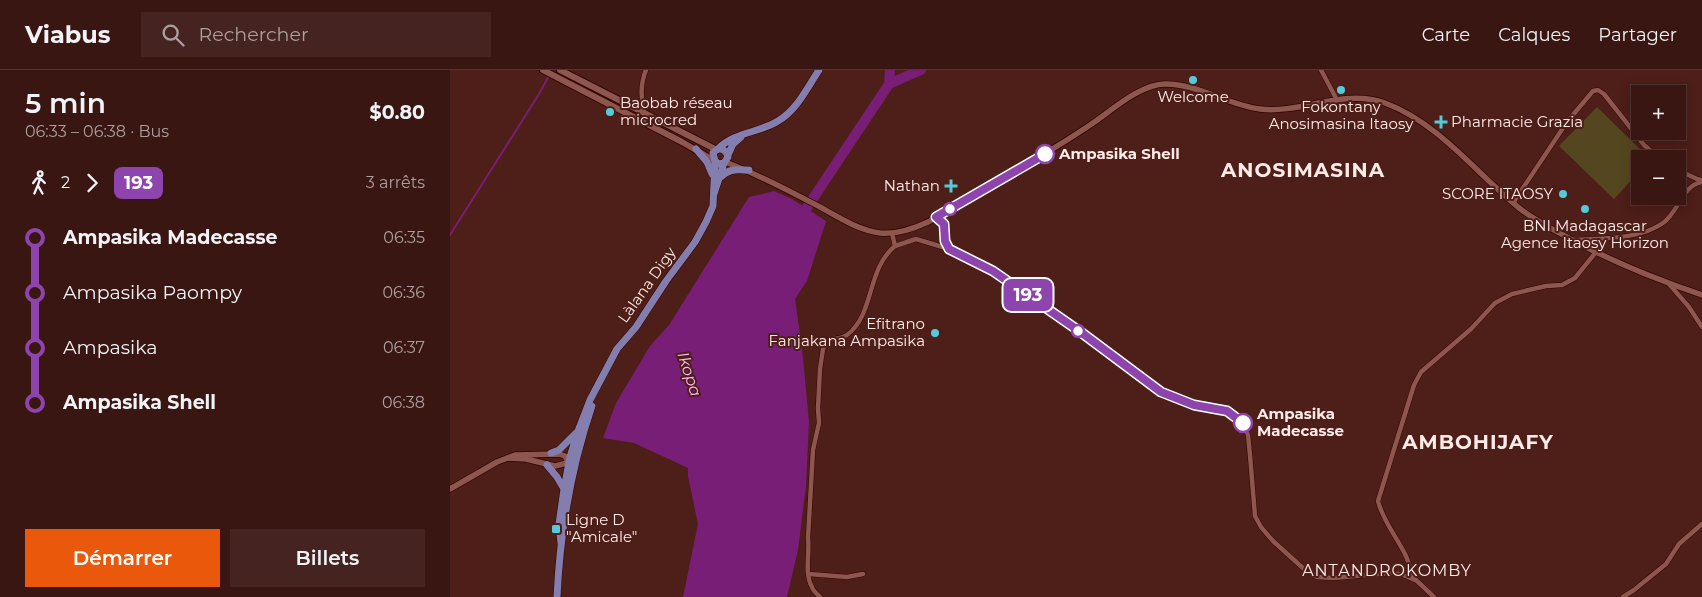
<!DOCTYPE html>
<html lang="fr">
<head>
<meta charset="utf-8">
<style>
  :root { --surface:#3a1612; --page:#452320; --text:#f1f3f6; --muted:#ab9f9f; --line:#543532; --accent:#ea580c }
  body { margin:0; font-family:Montserrat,sans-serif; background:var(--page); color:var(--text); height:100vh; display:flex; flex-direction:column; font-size:19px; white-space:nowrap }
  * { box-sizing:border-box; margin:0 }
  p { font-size:16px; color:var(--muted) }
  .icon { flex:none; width:28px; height:28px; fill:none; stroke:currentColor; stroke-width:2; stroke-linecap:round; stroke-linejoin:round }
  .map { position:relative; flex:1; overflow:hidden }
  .sheet { display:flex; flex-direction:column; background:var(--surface); width:450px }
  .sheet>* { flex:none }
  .badge { padding:0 10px; border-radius:8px; font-size:18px; line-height:32px }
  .tools { position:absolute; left:1181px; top:15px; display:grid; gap:10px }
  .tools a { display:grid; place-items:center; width:55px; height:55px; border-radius:0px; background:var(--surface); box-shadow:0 2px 12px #0003,0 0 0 1px var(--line); font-size:25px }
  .map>.badge { position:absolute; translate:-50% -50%; box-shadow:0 0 0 2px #fff }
  .legs { display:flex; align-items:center; gap:8px; height:55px; padding:0 25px; font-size:16px }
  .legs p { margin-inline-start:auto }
  .headline { display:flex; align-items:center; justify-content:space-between; height:85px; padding:0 25px }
  h1 { font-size:28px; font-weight:600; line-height:38px }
  .action { display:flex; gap:10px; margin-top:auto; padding:10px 25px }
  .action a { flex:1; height:58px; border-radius:0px; background:var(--accent); color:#fff; font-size:20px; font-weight:600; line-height:58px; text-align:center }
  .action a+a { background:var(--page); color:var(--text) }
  ul { padding:0 25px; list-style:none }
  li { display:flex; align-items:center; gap:18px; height:55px; font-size:19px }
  li i { display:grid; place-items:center; width:8px; height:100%; margin:0 6px; background:currentColor }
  li i::after { content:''; width:12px; height:12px; margin:-6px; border:4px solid; border-radius:50%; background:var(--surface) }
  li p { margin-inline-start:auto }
  li:first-child i { background:linear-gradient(#0000 50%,currentColor 0) }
  li:last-child i { background:linear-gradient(currentColor 50%,#0000 0) }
  header { display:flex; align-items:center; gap:30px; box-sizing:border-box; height:70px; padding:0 25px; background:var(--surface); border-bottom:1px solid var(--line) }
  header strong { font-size:24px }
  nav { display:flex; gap:28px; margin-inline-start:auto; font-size:18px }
  .search { width:350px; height:45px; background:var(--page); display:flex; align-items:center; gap:12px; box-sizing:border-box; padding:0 18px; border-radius:0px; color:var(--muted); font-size:19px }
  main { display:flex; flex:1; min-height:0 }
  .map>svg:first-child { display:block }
</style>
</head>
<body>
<header>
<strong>Viabus</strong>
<div class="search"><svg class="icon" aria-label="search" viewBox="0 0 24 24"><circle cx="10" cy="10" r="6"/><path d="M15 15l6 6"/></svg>Rechercher</div>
<nav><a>Carte</a><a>Calques</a><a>Partager</a></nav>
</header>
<main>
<section class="sheet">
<div class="headline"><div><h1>5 min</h1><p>06:33 – 06:38 · Bus</p></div><b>$0.80</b></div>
<div class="legs"><svg class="icon" aria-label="walk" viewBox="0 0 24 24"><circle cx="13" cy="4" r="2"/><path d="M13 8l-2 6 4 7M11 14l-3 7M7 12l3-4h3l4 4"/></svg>2<svg class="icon" aria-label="forward" viewBox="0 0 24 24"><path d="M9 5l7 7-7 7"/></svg><b class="badge" style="background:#8e44ad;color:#fff">193</b><p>3 arrêts</p></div>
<ul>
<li><i style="color:#8e44ad"></i><b>Ampasika Madecasse</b><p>06:35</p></li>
<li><i style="color:#8e44ad"></i><span>Ampasika Paompy</span><p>06:36</p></li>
<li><i style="color:#8e44ad"></i><span>Ampasika</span><p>06:37</p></li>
<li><i style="color:#8e44ad"></i><b>Ampasika Shell</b><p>06:38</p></li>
</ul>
<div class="action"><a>Démarrer</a><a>Billets</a></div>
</section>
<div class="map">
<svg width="1252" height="527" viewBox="0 0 1252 527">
  <rect width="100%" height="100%" fill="#4e1e18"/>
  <path fill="#54461f" d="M1147 37 1200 89H1190V101L1164 129 1109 76Z"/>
  <path fill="#791e76" d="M324 121 342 129 376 151 357 211 345 229 352 278 359 352 356 416 348 480 337 527H233L248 454 238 406V398L184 373 153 368 166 333 200 276 219 255 299 127Z"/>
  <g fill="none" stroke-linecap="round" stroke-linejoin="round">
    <path stroke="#791e76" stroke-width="2" d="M0 165 89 24 102 0"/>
    <path stroke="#791e76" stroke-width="10" d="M439 14 471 0
      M350 148 439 14 440 0"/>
    <g stroke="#320402" stroke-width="5.5">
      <path id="minor" d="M871 0 887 30
        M194 43C191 27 190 15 196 0
        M1228 100 1247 109 1251 110
        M1063 133 1117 52 1143 21 1148 20 1154 24 1194 75 1210 89
        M486 147C497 157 492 167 499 179
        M1123 170C1151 168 1189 170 1213 153 1229 142 1231 116 1252 112
        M445 176 466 169 499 179 543 201 632 263 711 322 744 335 777 341 793 353 798 365 800 385 805 446 811 457 823 471 854 499 867 507 883 508 940 503 951 504 967 511 984 527
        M1219 214 1239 237 1252 257
        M359 504 397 507 413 504
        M966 510C961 501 959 493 955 484 946 466 933 451 928 431L964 315 971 302 1021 259 1045 233 1062 224 1096 216 1112 215 1125 208 1146 182
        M370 527C367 524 363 521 362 517 354 503 360 483 358 468L363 380 369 353 368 338 370 299 373 279 378 270C384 269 393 268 397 265 425 244 416 200 445 176L442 163
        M1173 527 1184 520 1216 494 1229 474 1252 454"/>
    </g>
    <g stroke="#320402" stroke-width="7">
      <path id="tertiary" d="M275 92C308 104 339 121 370 137 388 147 408 160 430 163 466 167 514 131 545 113 578 94 611 75 643 53 662 40 691 14 715 14 749 14 777 35 810 39 852 44 893 18 935 33 991 54 1027 105 1073 141 1091 154 1111 164 1130 174 1172 196 1208 210 1252 225
        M57 388 76 389 105 396 121 392
        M0 419 47 392 65 385 109 384 115 386 119 394"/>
    </g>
    <g stroke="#320402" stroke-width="8">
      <path id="secondary" d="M93 0 232 72 265 91
        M110 0 267 80"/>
    </g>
    <g stroke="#320402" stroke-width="8">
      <path id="primary" d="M246 79 257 92 262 104
        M268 79C284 62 309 63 328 51 347 40 357 18 369 0
        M278 85 283 74 291 67
        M271 107C279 98 287 100 299 100
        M264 124 274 93
        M101 383 109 380 126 363
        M97 395 107 407 114 419
        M111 473 109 454 114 419 120 387 128 361 140 330 167 279 186 257 216 211 245 172 256 152 263 136 265 91 263 83C267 78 272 78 276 82L278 87 274 93 269 94 265 91
        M107 527C110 462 121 398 142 336"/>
    </g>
    <use href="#minor" stroke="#8d564e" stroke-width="4.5"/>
    <use href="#tertiary" stroke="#8d564e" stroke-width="5.5"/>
    <use href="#secondary" stroke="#8d564e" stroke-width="6"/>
    <use href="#primary" stroke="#837eae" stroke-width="7"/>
  </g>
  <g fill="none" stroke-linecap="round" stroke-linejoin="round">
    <g stroke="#fff" stroke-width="11">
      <path id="line-1" d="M595 84 486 147 494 154 495 171 499 179 543 201 632 263 711 322 744 335 777 341 793 353"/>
    </g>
    <use href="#line-1" stroke="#8e44ad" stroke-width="8"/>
  </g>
  <g fill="#54cadd" stroke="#4e1e18" stroke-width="2">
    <circle cx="743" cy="10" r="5"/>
    <circle cx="891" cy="20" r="5"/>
    <circle cx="160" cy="42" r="5"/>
    <path d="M988.5 44.5h5v5h5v5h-5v5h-5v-5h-5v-5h5z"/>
    <path d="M498.5 108.5h5v5h5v5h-5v5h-5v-5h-5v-5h5z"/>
    <circle cx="1113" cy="124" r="5"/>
    <circle cx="1135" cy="139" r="5"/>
    <circle cx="485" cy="263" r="5"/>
    <rect x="101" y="454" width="10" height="10" rx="2.5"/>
  </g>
  <g fill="#fff" stroke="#8e44ad" stroke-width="2.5">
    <circle cx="595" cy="84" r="9"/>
    <circle cx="500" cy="139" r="6"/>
    <circle cx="628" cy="261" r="6"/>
    <circle cx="793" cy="353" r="9"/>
  </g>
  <g text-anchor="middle" stroke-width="4" stroke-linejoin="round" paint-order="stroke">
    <g font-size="15" fill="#ffebe7" stroke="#4e1e18">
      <text x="743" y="32">Welcome</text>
      <text x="170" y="38" text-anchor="start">Baobab réseau<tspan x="170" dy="17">microcred</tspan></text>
      <text x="891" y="42">Fokontany<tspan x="891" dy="17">Anosimasina Itaosy</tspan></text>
      <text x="1001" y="57" text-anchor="start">Pharmacie Grazia</text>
      <text x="490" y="121" text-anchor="end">Nathan</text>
      <text x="1103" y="129" text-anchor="end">SCORE ITAOSY</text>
      <text x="1135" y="161">BNI Madagascar<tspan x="1135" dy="17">Agence Itaosy Horizon</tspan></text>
      <text x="475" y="259" text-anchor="end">Efitrano<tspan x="475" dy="17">Fanjakana Ampasika</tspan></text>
      <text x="116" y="455" text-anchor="start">Ligne D<tspan x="116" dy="17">"Amicale"</tspan></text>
    </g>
    <g font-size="15" font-weight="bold" fill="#ffebe7" stroke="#4e1e18" text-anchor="start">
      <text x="609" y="89">Ampasika Shell</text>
      <text x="807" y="349">Ampasika<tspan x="807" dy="17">Madecasse</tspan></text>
    </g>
    <g font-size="15" fill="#ffebe7" stroke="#4e1e18">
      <text transform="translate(197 215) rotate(-55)" y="5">Làlana Digy</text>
    </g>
    <g font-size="16" font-style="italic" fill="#fcb7f7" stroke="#4e1e18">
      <text transform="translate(240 304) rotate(72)" y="6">Ikopa</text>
    </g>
    <g font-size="16" letter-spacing="1" fill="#ffebe7" stroke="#4e1e18">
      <text x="937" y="506">ANTANDROKOMBY</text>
    </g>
    <g font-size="20" font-weight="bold" letter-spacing="1" fill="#ffebe7" stroke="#4e1e18">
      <text x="853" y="107">ANOSIMASINA</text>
      <text x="1028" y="379">AMBOHIJAFY</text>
    </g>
  </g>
</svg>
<div class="tools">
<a>+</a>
<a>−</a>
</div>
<b class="badge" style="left:578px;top:225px;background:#8e44ad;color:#fff">193</b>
</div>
</main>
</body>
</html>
